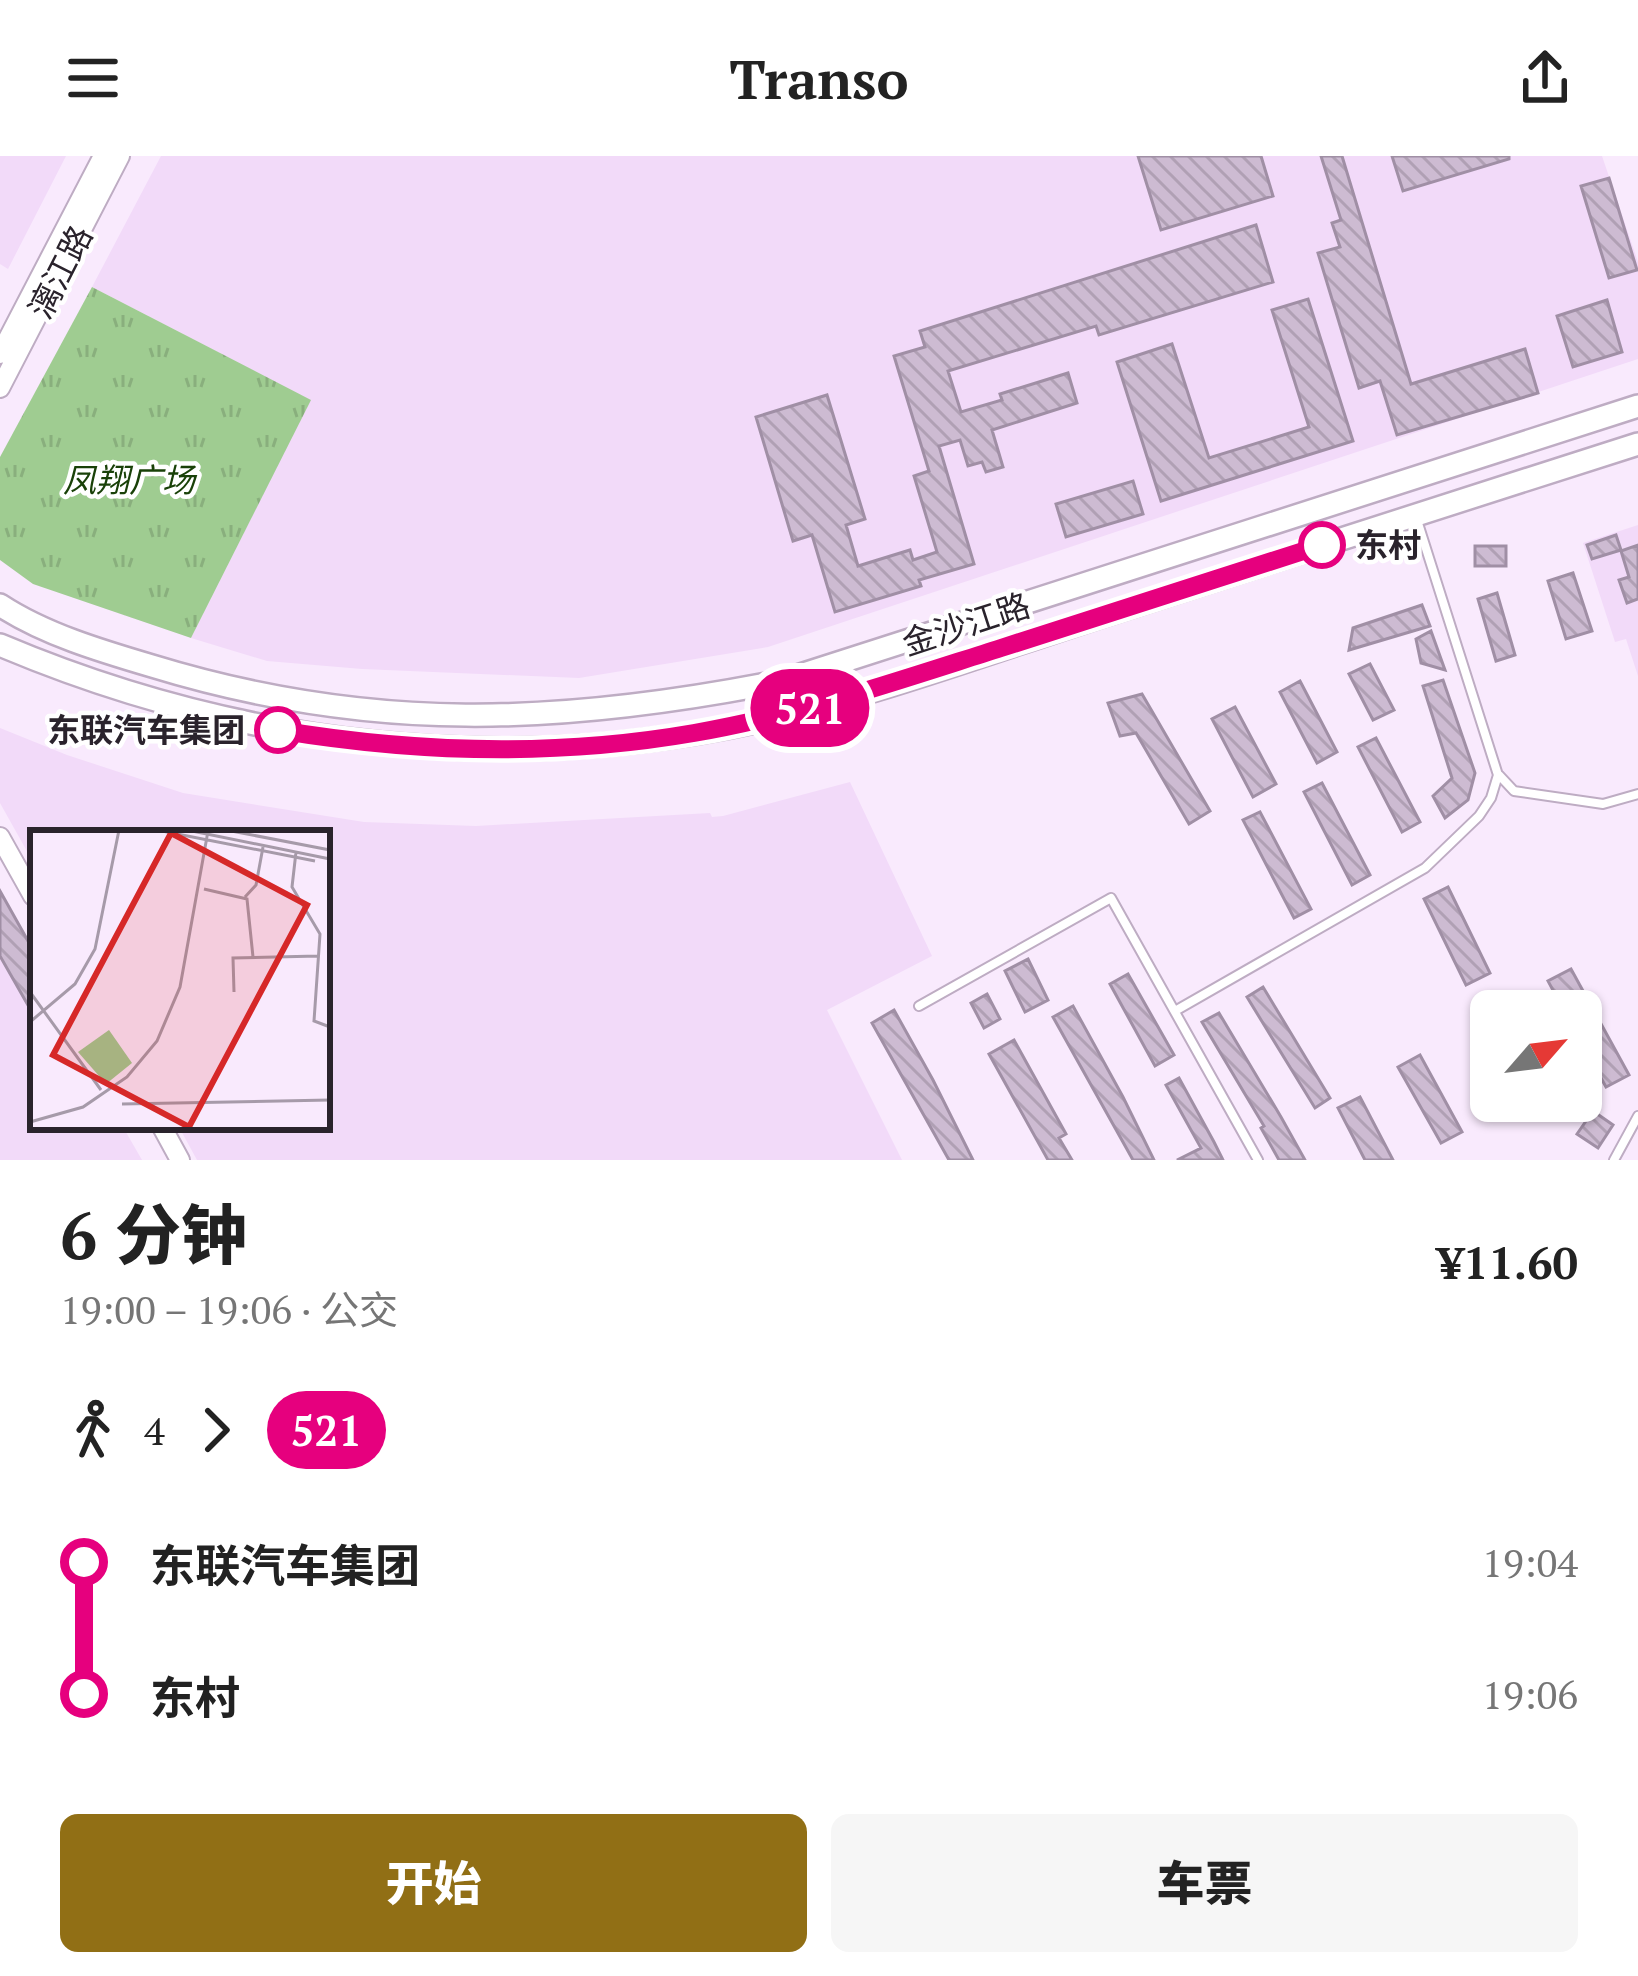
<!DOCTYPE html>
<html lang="zh">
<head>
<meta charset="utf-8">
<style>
  :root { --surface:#fff; --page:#f6f6f6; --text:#222; --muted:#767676; --accent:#916f15 }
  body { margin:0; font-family:"PT Serif","Noto Sans SC",serif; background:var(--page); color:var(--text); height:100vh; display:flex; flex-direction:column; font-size:45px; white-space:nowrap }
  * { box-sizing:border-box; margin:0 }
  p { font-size:39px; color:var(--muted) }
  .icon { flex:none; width:66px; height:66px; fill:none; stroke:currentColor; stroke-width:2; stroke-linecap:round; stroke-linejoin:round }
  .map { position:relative; height:1004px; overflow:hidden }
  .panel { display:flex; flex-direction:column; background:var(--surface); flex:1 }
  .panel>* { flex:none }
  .badge { padding:0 24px; border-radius:39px; font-size:42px; line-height:78px }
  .needle { width:78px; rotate:62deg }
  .controls { position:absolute; left:1470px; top:834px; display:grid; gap:24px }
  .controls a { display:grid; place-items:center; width:132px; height:132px; border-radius:18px; background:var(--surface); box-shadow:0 3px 9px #0004; font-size:60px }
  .map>.badge { position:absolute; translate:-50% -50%; box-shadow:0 0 0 6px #fff }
  .legs { display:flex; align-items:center; gap:18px; height:132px; padding:0 60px; font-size:39px }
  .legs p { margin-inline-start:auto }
  .headline { display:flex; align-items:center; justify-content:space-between; height:204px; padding:0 60px }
  h1 { font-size:66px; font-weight:800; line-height:90px }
  .button { display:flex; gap:24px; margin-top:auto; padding:24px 60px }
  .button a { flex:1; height:138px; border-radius:18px; background:var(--accent); color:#fff; font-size:48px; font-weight:800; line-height:138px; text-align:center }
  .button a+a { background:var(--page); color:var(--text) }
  ul { padding:0 60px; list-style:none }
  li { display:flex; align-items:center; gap:42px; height:132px; font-size:45px }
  li i { display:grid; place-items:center; width:18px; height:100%; margin:0 15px; background:currentColor }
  li i::after { content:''; width:30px; height:30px; margin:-15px; border:9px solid; border-radius:50%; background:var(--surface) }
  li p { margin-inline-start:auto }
  li:first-child i { background:linear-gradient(#0000 50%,currentColor 0) }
  li:last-child i { background:linear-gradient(currentColor 50%,#0000 0) }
  header { display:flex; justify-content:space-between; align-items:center; height:156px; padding:0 60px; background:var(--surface); font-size:54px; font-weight:800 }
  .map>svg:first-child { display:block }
</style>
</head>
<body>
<header><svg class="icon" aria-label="menu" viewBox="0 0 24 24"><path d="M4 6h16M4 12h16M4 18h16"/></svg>Transo<svg class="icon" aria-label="share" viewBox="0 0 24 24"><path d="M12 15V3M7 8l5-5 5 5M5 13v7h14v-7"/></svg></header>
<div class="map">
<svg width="1638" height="1004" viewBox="0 0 1638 1004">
  <defs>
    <pattern id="park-tufts" width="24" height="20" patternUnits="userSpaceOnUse" patternTransform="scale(3)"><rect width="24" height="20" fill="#9fcc91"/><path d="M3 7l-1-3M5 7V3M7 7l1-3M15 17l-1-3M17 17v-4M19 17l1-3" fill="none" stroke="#89af7d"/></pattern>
    <pattern id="building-back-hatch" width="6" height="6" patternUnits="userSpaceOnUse" patternTransform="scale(3)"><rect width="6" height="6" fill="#cdbbd2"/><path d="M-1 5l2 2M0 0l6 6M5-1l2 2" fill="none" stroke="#b0a0b4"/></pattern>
  </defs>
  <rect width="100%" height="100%" fill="#f9eafd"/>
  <path fill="#f2daf9" d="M0 0H66L8 113 0 108Z
    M161 0H1602L1638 106V203L768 491 579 522 362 513 267 505 191 482 310 244 92 131Z
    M1638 369V520L1626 483 1615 486 1583 387Z
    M0 572 67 599 183 637 364 666 476 670 710 657 712 661 723 660 850 626 932 800 827 854 902 1004H197L179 971H327V677H33V706L0 647Z
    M0 755 33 813V971H123L142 1004H0Z"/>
  <path fill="url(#park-tufts)" d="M92 131 311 244 191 482 33 428 0 404V301Z"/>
  <path fill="url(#building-back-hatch)" stroke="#a08fa5" stroke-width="3" d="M1138 0H1261L1273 40 1161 74Z
    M1321 0H1342L1411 228 1525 193 1538 237 1397 279 1380 225 1359 232 1318 97 1340 91 1332 67 1341 64Z
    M1392 0H1509V3L1403 35Z
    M1609 22 1637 114 1609 122 1581 30Z
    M1256 69 1273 126 1099 179 1096 170 948 215 961 256 1002 244 1000 238 1068 217 1077 247 992 274 1003 311 986 316 982 306 968 310 960 284 939 290 974 408 919 424 921 430 835 456 812 379 793 385 756 261 827 239 865 363 846 369 858 410 910 394 913 404 937 396 914 320 929 315 894 200 925 191 920 175Z
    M1308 143 1353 285 1161 345 1117 206 1172 188 1209 302 1309 271 1272 154Z
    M1607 144 1622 196 1573 211 1557 160Z
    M1133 325 1143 358 1066 381 1056 348Z
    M1616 379 1621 394 1592 403 1587 389Z
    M1638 389V443L1627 447 1619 424 1629 421 1621 395Z
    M1475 390H1506V410H1475Z
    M1573 417 1592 475 1566 483 1548 425Z
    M1497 437 1515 499 1496 505 1478 443Z
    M1422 449 1430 470 1349 494 1353 472Z
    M1431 475 1445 514 1421 507 1416 483Z
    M1370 508 1394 554 1373 564 1349 518Z
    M1443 524 1475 617 1468 644 1445 662 1433 640 1452 622 1423 530Z
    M1300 525 1337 596 1317 607 1280 536Z
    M1142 538 1210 655 1189 668 1136 577 1120 580 1108 547Z
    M1235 551 1276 628 1253 641 1212 563Z
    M1376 582 1420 666 1402 676 1358 591Z
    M1322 627 1370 719 1352 729 1304 636Z
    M1260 656 1311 753 1294 762 1243 664Z
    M1448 731 1490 817 1466 829 1424 743Z
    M0 735 33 794V858L0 800Z
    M1028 803 1048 844 1025 856 1005 815Z
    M1571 813 1629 919 1606 931 1581 886V855H1564L1548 825Z
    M1128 818 1174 899 1155 910 1110 828Z
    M1263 831 1330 942 1315 952 1247 841Z
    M987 838 1000 863 984 872 971 847Z
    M1073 850 1123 941 1154 1004H1133L1053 861Z
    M894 854 933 924 973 1004H949L872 867Z
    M1219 857 1281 961 1305 1004H1279L1261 972 1264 970 1202 866Z
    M1014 884 1066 978 1059 982 1072 1004H1048L989 898Z
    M1420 899 1462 976 1441 987 1398 911Z
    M1179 922 1214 986 1223 1004H1177L1201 992 1166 929Z
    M1360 941 1393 1004H1365L1338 952Z
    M1593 955 1613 969 1598 992 1577 978Z"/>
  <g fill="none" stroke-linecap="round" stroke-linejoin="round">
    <g stroke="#beacc3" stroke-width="12">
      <path id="lane" d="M1499 619 1514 635 1603 648 1638 638
        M919 850 1111 742 1258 1004
        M1175 855 1425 712 1479 660 1491 642 1498 619 1416 361
        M1614 1004 1638 960"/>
    </g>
    <g stroke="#beacc3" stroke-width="22">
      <path id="secondary" d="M0 198 103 0
        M0 232 120 0
        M0 681 33 740
        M162 971 180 1004"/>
    </g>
    <g stroke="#beacc3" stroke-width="26">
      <path id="primary" d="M0 449C44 478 101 495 152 510 371 577 560 569 782 525L1638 250
        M0 489C241 591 507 622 764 564 881 537 996 494 1111 457 1286 401 1462 344 1638 288"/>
    </g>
    <use href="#lane" stroke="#fff" stroke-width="8"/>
    <use href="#secondary" stroke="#fff" stroke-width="18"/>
    <use href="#primary" stroke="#fff" stroke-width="21"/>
  </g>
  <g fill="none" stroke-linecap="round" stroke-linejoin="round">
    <g stroke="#fff" stroke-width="27">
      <path id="line-1" d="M278 574C416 597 556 601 694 577 799 559 900 524 1001 492 1108 458 1215 424 1322 389"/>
    </g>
    <use href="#line-1" stroke="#e6007e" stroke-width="18"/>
  </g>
  <g fill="#fff" stroke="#e6007e" stroke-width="6">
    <circle cx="1322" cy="389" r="21"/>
    <circle cx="278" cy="574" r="21"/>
  </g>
  <g text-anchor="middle" stroke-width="9" stroke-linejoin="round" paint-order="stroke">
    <g font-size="33" fill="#2a232c" stroke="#fff">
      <text transform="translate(60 116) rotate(-63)" y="12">漓江路</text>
      <text transform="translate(966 468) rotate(-18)" y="12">金沙江路</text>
    </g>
    <g font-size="33" font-style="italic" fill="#194108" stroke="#fff">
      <text x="129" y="336">凤翔广场</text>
    </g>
    <g font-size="33" font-weight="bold" fill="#2a232c" stroke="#fff" text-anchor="start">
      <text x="1355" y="401">东村</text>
      <text x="245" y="586" text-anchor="end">东联汽车集团</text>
    </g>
  </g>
  <g transform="translate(30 674)">
    <rect width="300" height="300" fill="#f9eafd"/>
    <path d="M79 200 102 233 76 254 48 222Z" fill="#9fcc91"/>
    <path fill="none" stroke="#a69aa9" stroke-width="3" d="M127 0 285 31M157 0 300 29M196 0 300 20M266 22 262 57 290 104 284 191 300 197M174 59 217 69 223 127M215 67 226 55 233 17M0 162 71 260M204 162 203 128 288 126M0 192 45 154 65 119 89 0M92 274 300 270M0 292 53 277 97 247 127 211 150 157 178 1"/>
    <path fill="#d62828" fill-opacity="0.15" stroke="#d62828" stroke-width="6" d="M141 3 277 75 159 297 23 225Z"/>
    <rect width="300" height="300" fill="none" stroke="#2a232c" stroke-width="6"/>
  </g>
</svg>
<div class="controls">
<a><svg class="needle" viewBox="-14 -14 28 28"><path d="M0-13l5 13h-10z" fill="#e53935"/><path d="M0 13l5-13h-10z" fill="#767676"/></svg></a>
</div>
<b class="badge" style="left:810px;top:552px;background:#e6007e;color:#fff">521</b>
</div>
<section class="panel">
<div class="headline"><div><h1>6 分钟</h1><p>19:00 – 19:06 · 公交</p></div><b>¥11.60</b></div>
<div class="legs"><svg class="icon" aria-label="walk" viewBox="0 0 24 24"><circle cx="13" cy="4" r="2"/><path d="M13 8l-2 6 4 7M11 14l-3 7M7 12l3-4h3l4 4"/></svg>4<svg class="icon" aria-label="forward" viewBox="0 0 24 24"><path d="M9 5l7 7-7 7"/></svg><b class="badge" style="background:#e6007e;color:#fff">521</b></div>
<ul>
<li><i style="color:#e6007e"></i><b>东联汽车集团</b><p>19:04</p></li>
<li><i style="color:#e6007e"></i><b>东村</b><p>19:06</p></li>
</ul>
<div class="button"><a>开始</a><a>车票</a></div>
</section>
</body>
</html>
